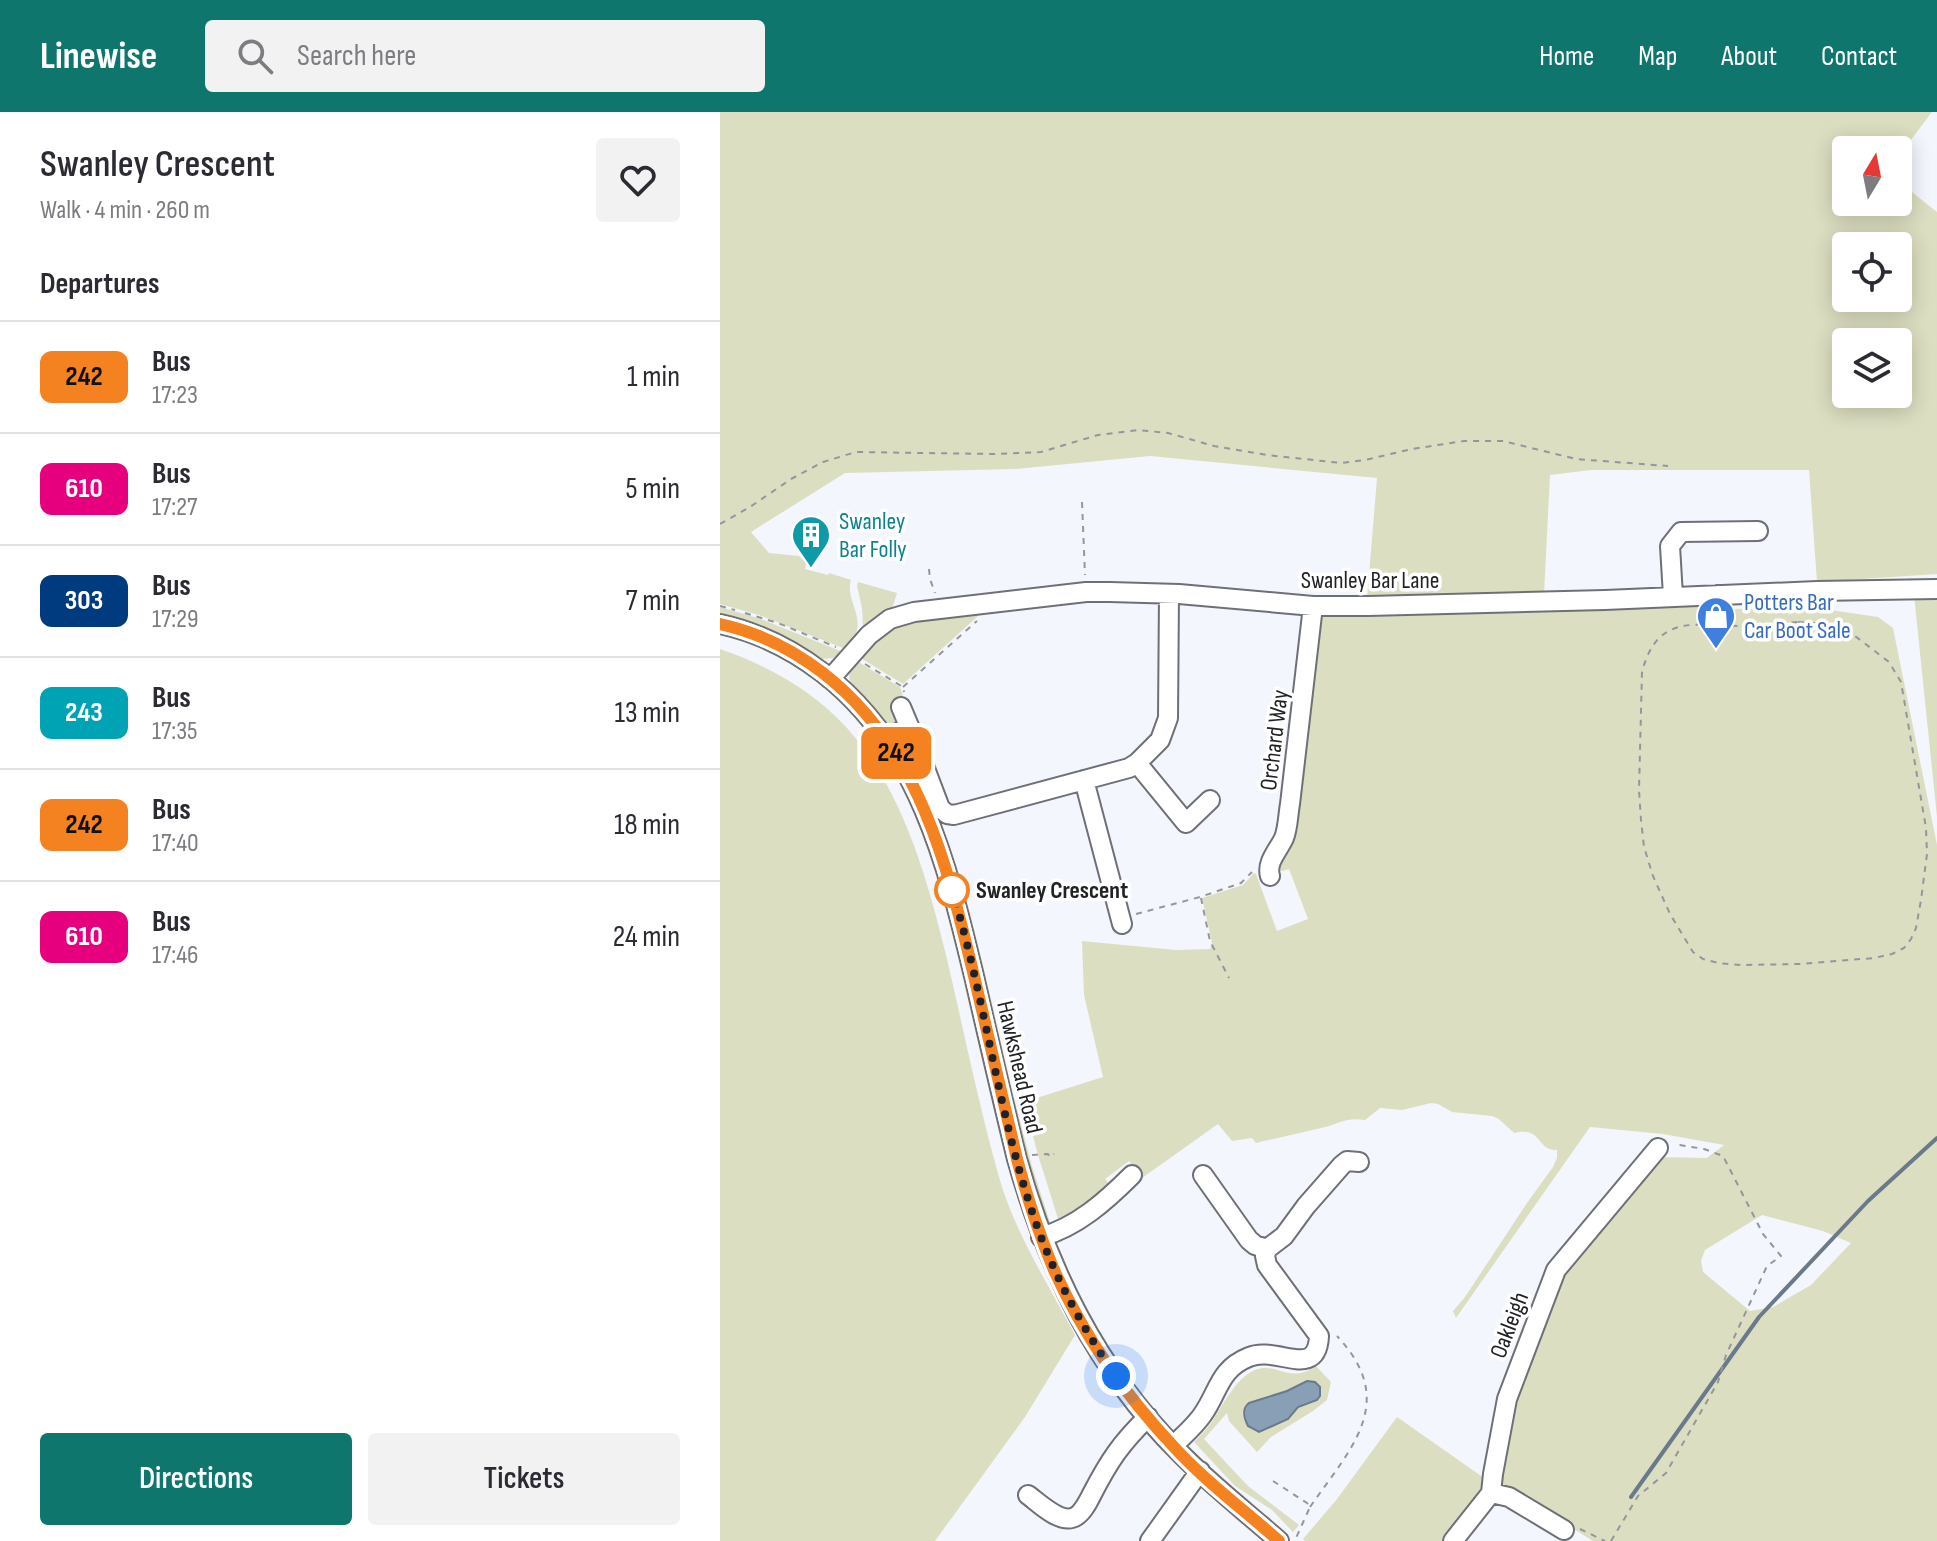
<!DOCTYPE html>
<html lang="en">
<head>
<meta charset="utf-8">
<style>
  :root { --surface:#fff; --page:#f2f2f3; --text:#2b2b33; --muted:#7c7c81; --line:#e1e1e2; --accent:#0f766e }
  body { margin:0; font-family:"Sofia Sans Condensed",sans-serif; background:var(--page); color:var(--text); height:100vh; display:flex; flex-direction:column; font-size:30px; white-space:nowrap }
  * { box-sizing:border-box; margin:0 }
  p { font-size:26px; color:var(--muted) }
  .icon { flex:none; width:44px; height:44px; fill:none; stroke:currentColor; stroke-width:2; stroke-linecap:round; stroke-linejoin:round }
  .map { position:relative; flex:1; overflow:hidden }
  .side { display:flex; flex-direction:column; background:var(--surface); width:720px }
  .side>* { flex:none }
  .badge { padding:0 16px; border-radius:12px; font-size:28px; line-height:52px }
  .needle { width:52px; rotate:10deg }
  .tools { position:absolute; left:1112px; top:24px; display:grid; gap:16px }
  .tools a { display:grid; place-items:center; width:80px; height:80px; border-radius:8px; background:var(--surface); box-shadow:0 4px 20px #0003; font-size:40px }
  .you { position:absolute; width:40px; height:40px; margin:-20px; border:6px solid #fff; border-radius:50%; background:#1a73e8; box-shadow:0 0 0 12px #1a73e833 }
  .map>.badge { position:absolute; translate:-50% -50%; box-shadow:0 0 0 4px #fff }
  h2 { padding:0 40px; font-size:30px; line-height:72px }
  .round { display:grid; place-items:center; flex:none; width:84px; height:84px; border-radius:8px; background:var(--page) }
  .headline { display:flex; align-items:center; justify-content:space-between; height:136px; padding:0 40px }
  h1 { font-size:38px; font-weight:600; line-height:60px }
  .button { display:flex; gap:16px; margin-top:auto; padding:16px 40px }
  .button a { flex:1; height:92px; border-radius:8px; background:var(--accent); color:#fff; font-size:32px; font-weight:600; line-height:92px; text-align:center }
  .button a+a { background:var(--page); color:var(--text) }
  ul { padding:0; list-style:none }
  li { display:flex; align-items:center; gap:24px; height:112px; padding:0 40px; border-top:2px solid var(--line) }
  li div { flex:1 }
  li b { display:block; font-size:30px }
  li em { font-style:normal }
  li .badge { min-width:88px; font-weight:700; text-align:center }
  header { display:flex; align-items:center; gap:48px; box-sizing:border-box; height:112px; padding:0 40px; background:var(--accent); color:#fff }
  header strong { font-size:38px }
  nav { display:flex; gap:44px; margin-inline-start:auto; font-size:28px }
  .search { width:560px; height:72px; background:var(--page); display:flex; align-items:center; gap:20px; box-sizing:border-box; padding:0 28px; border-radius:8px; color:var(--muted); font-size:30px }
  main { display:flex; flex:1; min-height:0 }
  .map>svg:first-child { display:block }
</style>
</head>
<body>
<header>
<strong>Linewise</strong>
<div class="search"><svg class="icon" aria-label="search" viewBox="0 0 24 24"><circle cx="10" cy="10" r="6"/><path d="M15 15l6 6"/></svg>Search here</div>
<nav><a>Home</a><a>Map</a><a>About</a><a>Contact</a></nav>
</header>
<main>
<section class="side">
<div class="headline"><div><h1>Swanley Crescent</h1><p>Walk · 4 min · 260 m</p></div><a class="round"><svg class="icon" aria-label="heart" viewBox="0 0 24 24"><path d="M12 20l-8-8c-3-5 5-10 8-4 3-6 11-1 8 4z"/></svg></a></div>
<h2>Departures</h2>
<ul>
<li><span class="badge" style="background:#f58220;color:#111">242</span><div><b>Bus</b><p>17:23</p></div><em>1 min</em></li>
<li><span class="badge" style="background:#e6007e;color:#fff">610</span><div><b>Bus</b><p>17:27</p></div><em>5 min</em></li>
<li><span class="badge" style="background:#003b80;color:#fff">303</span><div><b>Bus</b><p>17:29</p></div><em>7 min</em></li>
<li><span class="badge" style="background:#00a3b4;color:#fff">243</span><div><b>Bus</b><p>17:35</p></div><em>13 min</em></li>
<li><span class="badge" style="background:#f58220;color:#111">242</span><div><b>Bus</b><p>17:40</p></div><em>18 min</em></li>
<li><span class="badge" style="background:#e6007e;color:#fff">610</span><div><b>Bus</b><p>17:46</p></div><em>24 min</em></li>
</ul>
<div class="button"><a>Directions</a><a>Tickets</a></div>
</section>
<div class="map">
<svg width="1217" height="1429" viewBox="0 0 1217 1429">
  <rect width="100%" height="100%" fill="#f4f6fe"/>
  <path fill="#dcdec2" fill-rule="evenodd" d="M0 0H1212L1178 45V38H1126V90H1178V69L1217 100V462L1097 470 1089 358H871L830 363 824 482 647 487 657 366 430 344 295 357 125 361 31 420 49 441 79 444 86 451 85 457 108 463 109 461 131 468C125 485 143 503 136 521 135 526 127 532 123 536L39 503 0 492ZM1126 134H1178V186H1126ZM1126 230H1178V282H1126Z
    M138 470 177 481 172 497 158 504 143 516 142 496 137 474Z
    M1217 481V705L1194 483Z
    M989 487 1001 497 1097 496 1158 505 1173 516 1217 733V1429H873L778 1370 793 1293 844 1156 938 1045 987 1046 1004 1033 943 1022 870 1015 736 1206 733 1199 745 1185 807 1091 833 1055 837 1046V1038C816 1039 823 1014 794 1021L779 1007 772 1004 732 1000 718 992 711 991 682 998 660 996 645 1008C624 1005 620 1012 601 1016 579 1021 558 1026 536 1031L532 1026 512 1029 498 1012 422 1066 409 1049 385 1067 391 1074 340 1113 318 1043 304 990 383 965 364 883 362 829 456 838 490 837 492 831 482 786 523 773 534 761 536 762 557 819 588 807 569 757 562 759 557 756 596 519 602 501ZM1042 1103 1103 1119 1131 1131 1091 1173 1053 1195 1030 1199 983 1160 981 1149 985 1138Z
    M0 495 38 506 123 540 113 546 101 547 0 504Z
    M258 499V504L183 572 139 545C147 536 156 526 166 519 190 504 231 503 258 499Z
    M0 537C47 553 94 579 127 616 184 680 207 766 227 847 244 920 259 994 279 1065 295 1121 328 1172 355 1223L305 1305 215 1429H0Z
    M135 548 180 575 184 587 174 591 179 609 174 615 167 613 130 572 129 559Z
    M294 986 312 1054 332 1117 326 1116 306 1053 290 987Z
    M596 1254 611 1270 607 1288 593 1299 551 1325 537 1340 509 1309 507 1301 484 1327 528 1374 579 1413 573 1420 552 1398 515 1374 474 1330C480 1324 486 1318 491 1311 503 1294 515 1266 535 1258 556 1249 568 1273 596 1254ZM587 1269 583 1293 578 1295 563 1310 535 1319 528 1314 529 1291 567 1279Z
    M677 1305 764 1366 767 1371 725 1429H585L583 1427 617 1387Z"/>
  <path fill="#899fb5" stroke="#6a7a8a" stroke-width="2" d="M587 1269 595 1270 600 1275V1284L597 1288 578 1295 568 1307 539 1320 528 1314C524 1306 521 1297 529 1291L567 1279Z"/>
  <g fill="none" stroke-linecap="round" stroke-linejoin="round">
    <path stroke="#6a7a8a" stroke-width="4" d="M911 1385 1039 1205 1148 1089 1217 1026"/>
    <g stroke="#6e7077" stroke-width="22">
      <path id="minor" d="M998 483 999 512
        M953 484 950 434 961 420 1038 419
        M0 512C37 520 73 538 103 561 199 635 227 752 254 864 268 925 282 986 297 1047 328 1157 376 1257 458 1339 489 1371 525 1399 559 1429
        M110 567 149 523 170 507 194 500 366 480H390L459 482 593 494H648L885 488 1097 479 1217 477
        M181 595 189 614
        M167 628 189 614 220 696 227 702 234 703 409 656 417 651 440 628 448 606 449 482
        M417 651 466 711 490 688
        M364 668 402 812
        M550 764C546 750 558 739 564 726 568 716 568 703 570 692L593 494
        M483 1063 529 1128 535 1133 547 1137
        M321 1125C357 1115 386 1089 412 1063
        M453 1334C463 1324 475 1314 483 1302 499 1279 499 1257 529 1245 556 1233 597 1269 599 1224L547 1153 545 1144 547 1137 564 1124 586 1094 622 1053 627 1049 639 1050
        M771 1381 789 1385 844 1418
        M308 1383C319 1391 338 1410 352 1406 361 1404 368 1390 372 1382 389 1349 401 1331 428 1305
        M430 1429 480 1359
        M733 1429 771 1381 773 1362 787 1287 836 1158 938 1036"/>
    </g>
    <path stroke="#95969c" stroke-width="2" stroke-dasharray="6 6" stroke-linecap="butt" d="M362 390 365 463
      M0 412 30 395 71 367 103 350 136 340 274 342 321 340 378 323 418 318 448 321 494 334 547 343 621 351 645 348 692 337 744 329H783L856 347 948 354
      M209 457 210 467 215 481
      M0 494 15 498
      M25 501 58 511 116 535
      M1078 510 1108 512 1135 524 1169 550 1181 570 1206 716 1207 742 1201 788 1196 816 1191 827 1184 836 1172 842 1154 846 1079 852 1020 853 998 851 983 847 973 840 950 802 933 764 924 735 921 708 919 678 922 560C938 498 979 515 1028 514 1045 513 1061 511 1078 510Z
      M145 552 183 575 184 580
      M183 575 257 509
      M481 786 490 829 509 866
      M416 802 480 785 521 771 532 760
      M312 1043 328 1042 330 1045 334 1042
      M553 1369 587 1391 590 1395 576 1426
      M590 1395C631 1336 679 1290 617 1224
      M860 1417 885 1429
      M891 1429 918 1384 946 1361 998 1270 1006 1243 1047 1154 1061 1144 1043 1122 1003 1044 984 1037 954 1032"/>
    <use href="#minor" stroke="#fff" stroke-width="18"/>
  </g>
  <g fill="none" stroke-linecap="round" stroke-linejoin="round">
    <g stroke="#fff" stroke-width="18">
      <path id="line" d="M0 512C37 520 73 538 103 561 199 635 227 752 254 864 268 925 283 986 297 1047 307 1085 319 1122 334 1158 363 1222 405 1283 454 1335 485 1369 524 1398 559 1429"/>
    </g>
    <use href="#line" stroke="#f58220" stroke-width="12"/>
    <path stroke="#212225" stroke-width="8" stroke-dasharray="0 14.4" d="M232 778C267 892 279 1013 321 1125 340 1175 366 1221 396 1264"/>
  </g>
  <defs>
    <g id="building-pin" transform="scale(2)"><path d="M0 17L-7.5 6A9.5 9.5 0 1 1 7.5 6Z" fill="#0f9aa8" stroke="#fff"/><path d="M-4-6H4V6H1V3H-1V6H-4ZM-2.5-4.3h1.7v1.8h-1.7ZM.8-4.3h1.7v1.8H.8ZM-2.5-1h1.7V.8h-1.7ZM.8-1h1.7V.8H.8Z" fill="#fff"/></g>
    <g id="shop-pin" transform="scale(2)"><path d="M0 17L-7.5 6A9.5 9.5 0 1 1 7.5 6Z" fill="#3f7fe0" stroke="#fff"/><path d="M-5-2.5h2.3a2.7 3.5 0 0 1 5.4 0H5L5.5 6h-11ZM-1.5-2.5h3a1.5 2.3 0 0 0-3 0Z" fill="#fff"/></g>
  </defs>
  <g fill-rule="evenodd">
    <use href="#building-pin" x="91" y="423"/>
    <use href="#shop-pin" x="996" y="504"/>
  </g>
  <circle fill="#fff" stroke="#f58220" stroke-width="4" cx="232" cy="778" r="16"/>
  <g text-anchor="middle" stroke-width="7" stroke-linejoin="round" paint-order="stroke">
    <g font-size="24" fill="#0d838f" stroke="#fff" text-anchor="start">
      <text x="119" y="417">Swanley<tspan x="119" dy="28">Bar Folly</tspan></text>
    </g>
    <g font-size="24" fill="#212225" stroke="#fff">
      <text x="650" y="476">Swanley Bar Lane</text>
      <text transform="translate(554 628) rotate(-83)" y="8">Orchard Way</text>
      <text transform="translate(300 955) rotate(77)" y="8">Hawkshead Road</text>
      <text transform="translate(789 1213) rotate(-69)" y="8">Oakleigh</text>
    </g>
    <g font-size="24" fill="#366cbe" stroke="#fff" text-anchor="start">
      <text x="1024" y="498">Potters Bar<tspan x="1024" dy="28">Car Boot Sale</tspan></text>
    </g>
    <g font-size="24" font-weight="bold" fill="#212225" stroke="#fff" text-anchor="start">
      <text x="256" y="786">Swanley Crescent</text>
    </g>
  </g>
</svg>
<div class="tools">
<a><svg class="needle" viewBox="-14 -14 28 28"><path d="M0-13l5 13h-10z" fill="#e53935"/><path d="M0 13l5-13h-10z" fill="#7c7c81"/></svg></a>
<a><svg class="icon" aria-label="locate" viewBox="0 0 24 24"><circle cx="12" cy="12" r="6"/><path d="M12 2v4M12 18v4M2 12h4M18 12h4"/></svg></a>
<a><svg class="icon" aria-label="layers" viewBox="0 0 24 24"><path d="M12 4l9 5-9 5-9-5zM3 14l9 5 9-5"/></svg></a>
</div>
<div class="you" style="left:396px;top:1264px"></div>
<b class="badge" style="left:176px;top:641px;background:#f58220;color:#111">242</b>
</div>
</main>
</body>
</html>
